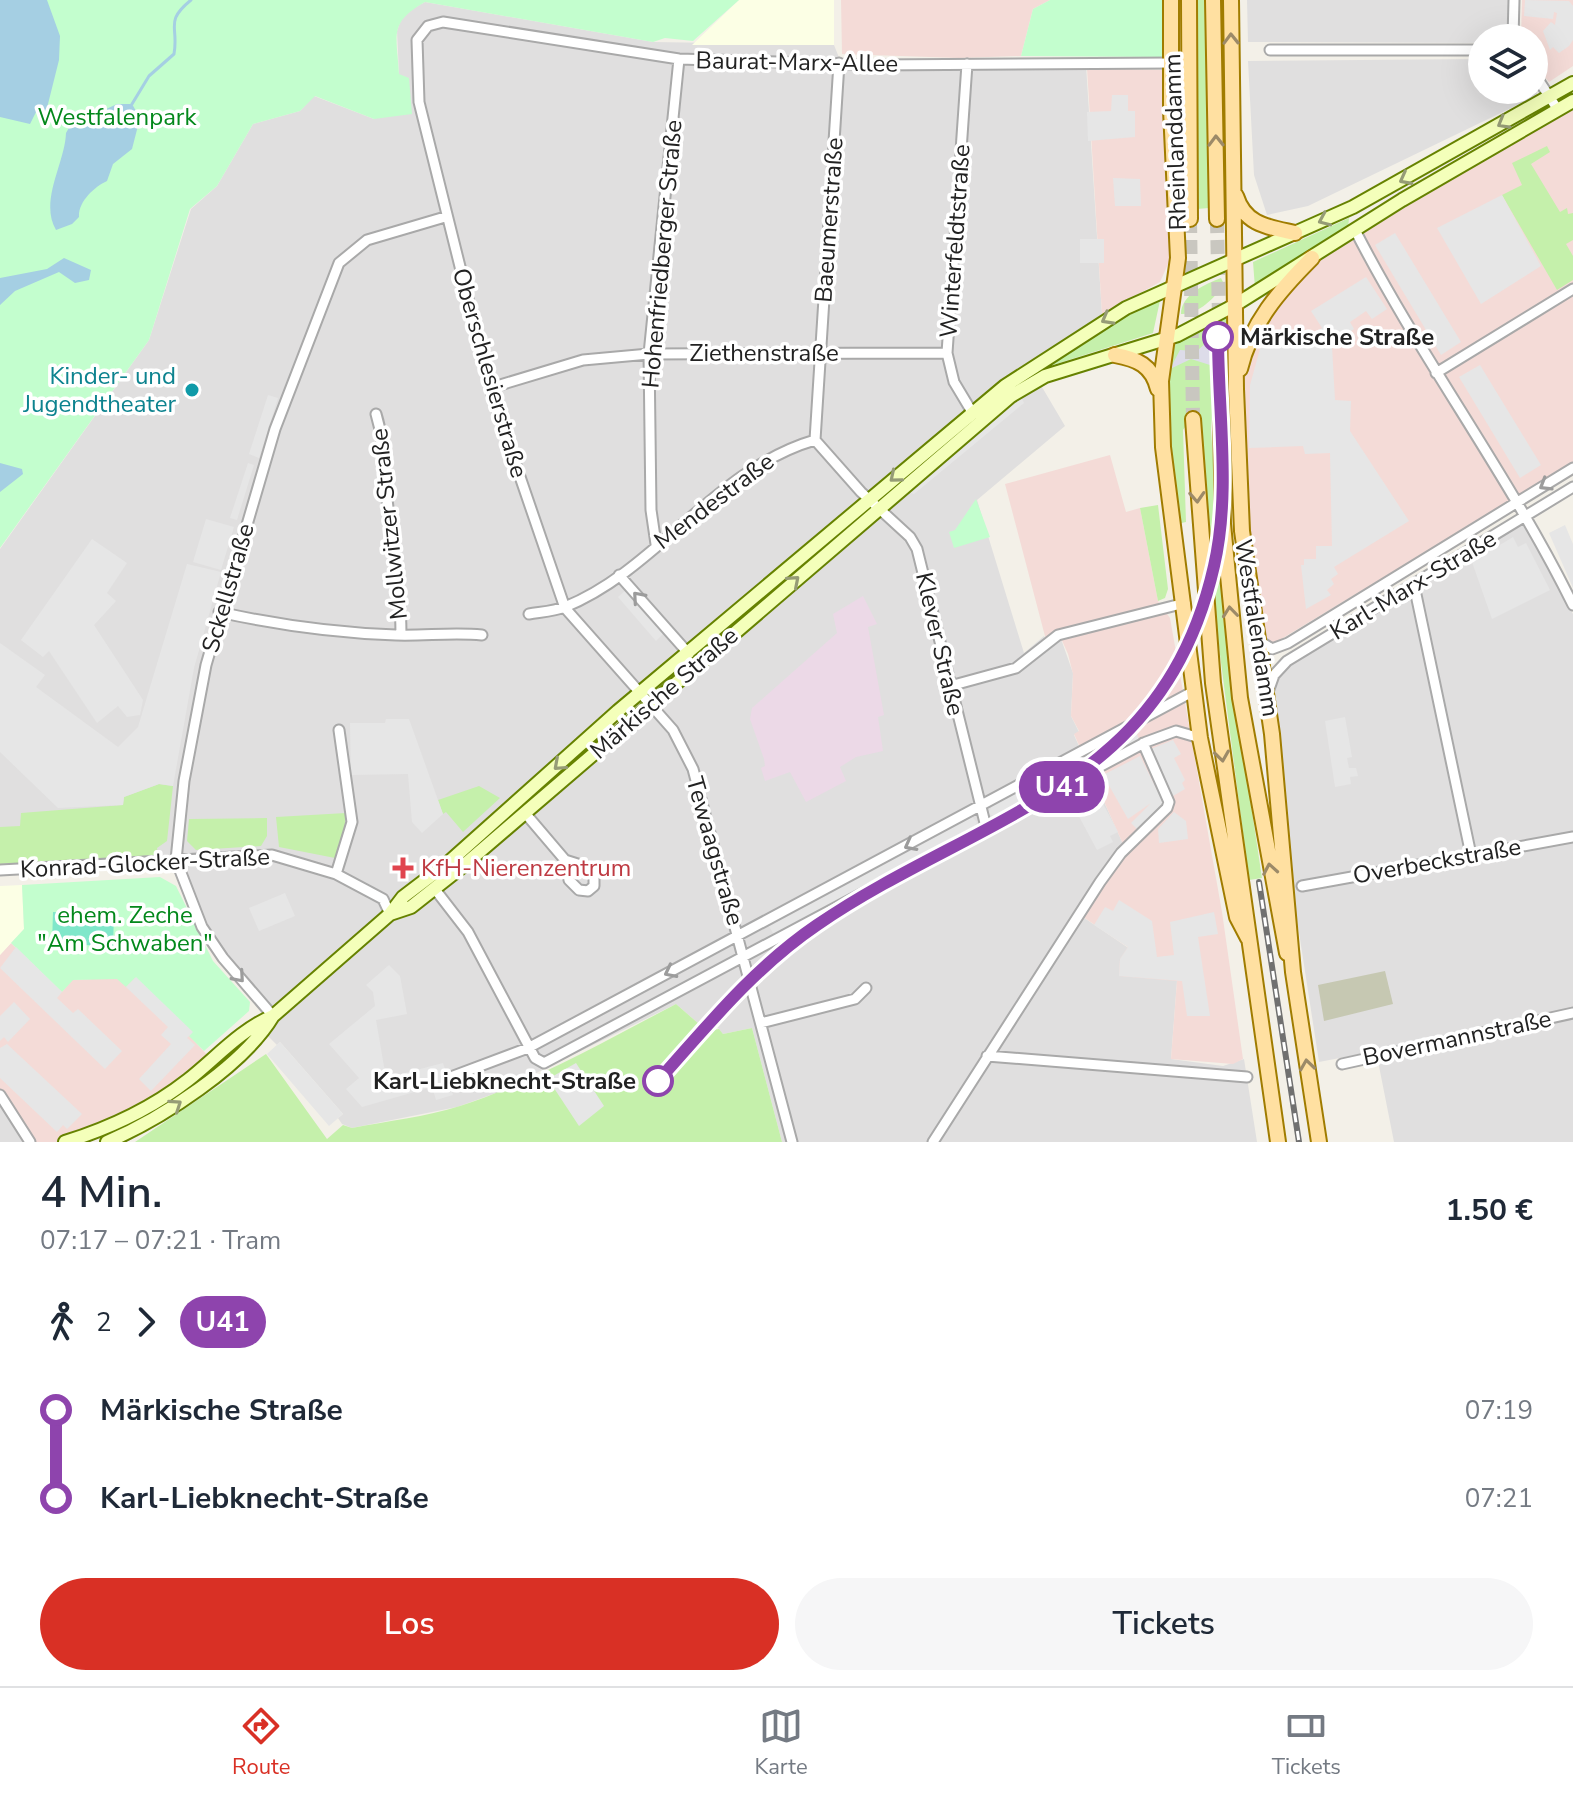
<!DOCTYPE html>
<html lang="de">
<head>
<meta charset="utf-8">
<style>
  :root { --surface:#fff; --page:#f6f6f7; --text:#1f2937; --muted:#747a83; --line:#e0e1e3; --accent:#d93025 }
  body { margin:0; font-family:"Nunito Sans",sans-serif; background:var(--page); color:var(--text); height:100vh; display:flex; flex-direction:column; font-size:30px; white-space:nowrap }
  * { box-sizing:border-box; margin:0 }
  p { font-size:26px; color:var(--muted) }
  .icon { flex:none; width:44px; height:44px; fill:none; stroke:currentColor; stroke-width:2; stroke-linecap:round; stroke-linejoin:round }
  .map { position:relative; height:1142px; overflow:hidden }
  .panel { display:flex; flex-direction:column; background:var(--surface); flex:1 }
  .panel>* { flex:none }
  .badge { padding:0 16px; border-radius:26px; font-size:28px; line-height:52px }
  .tools { position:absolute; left:1468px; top:24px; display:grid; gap:16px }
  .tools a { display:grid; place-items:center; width:80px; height:80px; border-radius:50%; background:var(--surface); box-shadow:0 8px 32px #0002; font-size:40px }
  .map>.badge { position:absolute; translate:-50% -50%; box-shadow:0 0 0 4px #fff }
  .legs { display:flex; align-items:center; gap:12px; height:88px; padding:0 40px; font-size:26px }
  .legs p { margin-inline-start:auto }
  .head { display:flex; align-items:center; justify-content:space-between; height:136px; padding:0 40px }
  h1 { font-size:44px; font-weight:600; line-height:60px }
  .primary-button { display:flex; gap:16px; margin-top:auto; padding:16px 40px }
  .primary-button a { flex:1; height:92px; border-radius:48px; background:var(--accent); color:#fff; font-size:32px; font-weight:600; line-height:92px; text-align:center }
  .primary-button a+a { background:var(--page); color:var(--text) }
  ul { padding:0 40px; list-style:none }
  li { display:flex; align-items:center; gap:28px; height:88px; font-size:30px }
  li i { display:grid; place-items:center; width:12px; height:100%; margin:0 10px; background:currentColor }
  li i::after { content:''; width:20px; height:20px; margin:-10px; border:6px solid; border-radius:50%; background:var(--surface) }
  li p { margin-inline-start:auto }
  li:first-child i { background:linear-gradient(#0000 50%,currentColor 0) }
  li:last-child i { background:linear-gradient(currentColor 50%,#0000 0) }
  .dock { display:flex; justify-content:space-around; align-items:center; height:112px; border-top:2px solid var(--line); background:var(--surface); font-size:22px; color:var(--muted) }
  .dock a { display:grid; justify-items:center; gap:4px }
  .dock .active { color:var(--accent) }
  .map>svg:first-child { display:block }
</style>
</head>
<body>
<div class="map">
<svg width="1573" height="1142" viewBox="0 0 1573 1142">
  <rect width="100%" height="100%" fill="#f3f0e8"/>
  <path fill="#e0dfdf" d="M1247 0H1509L1508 38H1482V43L1248 42Z
    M425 2 653 42 834 45 842 65H1086L1102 314 1002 383 272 1011 224 957 204 925 180 863 0 868V549L149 340 191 209 217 186 253 124 300 111 314 96 374 119 399 74 397 31 403 14Z
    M1482 59V90L1534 88 1538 95 1308 206 1267 215 1254 175 1248 61Z
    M1039 382 1065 426 977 500 1024 653 1044 636 1048 645 1060 636 1073 673 1071 716 1079 732 1074 735 1123 844 1074 911 1177 981 1171 1059 1223 1066 1244 1059 1257 1142H782L752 1028 723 1034 718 1028 707 1031 676 1004 496 1093 457 1107 352 1128 342 1124 338 1118 343 1114 280 1042 277 1045 266 1034 270 1025 399 907 869 503 891 501Z
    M1523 523 1573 614V1142H1394L1376 1051 1319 1062 1294 900 1273 695 1278 677 1294 662Z
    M0 1099 28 1142H0Z"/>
  <path fill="#f4dbd7" d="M841 0H1050L1033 9 1021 56 959 58 842 54Z
    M1522 0H1573V66L1549 82 1534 64V38H1521Z
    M1087 68 1166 70 1172 255 1160 282 1102 314Z
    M1573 106V463L1273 644 1261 638 1252 587 1240 390 1248 356 1264 321 1315 262Z
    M1110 455 1126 512 1140 508 1158 601 1170 618 1222 912 1243 1059 1233 1064 1171 1059 1177 981 1119 976 1120 959 1128 947 1074 911 1123 844 1074 734 1079 731 1071 716 1073 674 1068 654 1060 636 1046 640 1005 484Z
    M11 943 62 992 72 980 136 977 210 1058 184 1079 108 1124 59 1142H34L0 1092V955Z"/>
  <path fill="#ecd9e7" d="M863 596 877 624 868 627 884 715 878 717 883 751 856 757 840 767 846 781 806 802 790 772 765 781 761 768 765 766 764 759 750 719 752 708 837 633 833 614Z"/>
  <path fill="#fcffe5" d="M739 0H834V45H692Z
    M22 885 24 929 0 955V886Z"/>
  <path fill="#c6c8b2" d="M1385 971 1393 1004 1324 1021 1318 985Z"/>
  <path fill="#c5f0ab" d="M1196 0H1206L1209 208 1197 209Z
    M1547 146 1550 152 1531 164 1560 212 1567 208 1568 214 1573 213V240L1566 244 1573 256V280L1557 290 1502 195 1522 185 1512 163Z
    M1349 218 1348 229 1255 288 1253 262Z
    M1221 278 1224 284C1215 298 1198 315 1181 314 1181 295 1205 284 1221 278Z
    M1161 296 1153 333 1053 365 1049 361Z
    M1231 315V425L1212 415 1211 430 1224 625 1262 878 1249 880 1218 639 1201 416 1190 420 1183 430 1186 522 1177 524 1166 399 1171 347Z
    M1158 505 1168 589 1165 598 1158 601 1140 508Z
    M159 784 173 786 167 841 157 848 158 855 0 864V827L20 826 21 813 123 805 124 797Z
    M479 786 500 798 463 832 446 812 443 814 438 800Z
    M346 813 344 832 335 858 279 847 276 817Z
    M267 818V836L261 846 196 850 187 841 189 819Z
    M676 1004 707 1031 719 1029 723 1034 752 1028 782 1142H135L266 1054 327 1139 343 1125 352 1128C387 1121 426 1117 460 1106 536 1081 605 1041 676 1004Z"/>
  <path fill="#c3fece" d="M0 0H739L693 41 665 38 653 42 425 2C388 23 397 35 399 74L409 78 412 114 374 119 315 96 300 111 253 124 217 186 190 209 149 340 0 548Z
    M1050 0H1164V57L1021 56 1033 9Z
    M976 499 990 537 954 548 949 532 955 530Z
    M160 877 176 886 213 961 250 1002 249 1011 204 1051 189 1036 192 1032 135 978 126 987 117 979 73 980 62 992 11 943 24 929 22 885Z"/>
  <path fill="#80e7ca" d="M53 912 114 914 113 946 52 944Z"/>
  <path fill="#e6e6e6" d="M1525 0 1569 1 1573 6V40L1569 46 1559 53 1553 47 1550 50 1543 31 1551 22 1555 25 1557 13 1554 12 1553 19 1524 16Z
    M1112 95H1128V111H1135V137L1088 141 1087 112 1111 111Z
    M1113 178 1140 179 1141 206H1115Z
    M1502 195 1541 266 1481 304 1437 228Z
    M1395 233 1461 342 1441 355 1375 245Z
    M1080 239H1104V263H1080Z
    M1366 277 1387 309 1372 319 1366 311 1350 322 1354 329 1327 347 1332 346 1335 400 1351 401 1350 431 1409 521 1334 567 1338 574 1331 579 1334 584 1327 590 1331 595 1306 609 1301 565H1304V559H1316V546H1332L1330 453 1305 454 1303 446 1249 448 1250 385 1260 349 1280 329 1293 336 1295 331 1323 348 1314 333 1322 328 1311 311Z
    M1480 365 1541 465 1520 478 1459 377Z
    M268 395 278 398 259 458 249 454Z
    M1020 395 1024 403 914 494 905 491Z
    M248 463 254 465 237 520 230 518Z
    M206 519 234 527 221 570 193 562Z
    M1565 525 1573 544V588L1549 533Z
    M1513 537 1518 547 1526 543 1550 590 1492 619 1472 562Z
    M92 539 127 563 107 593 116 601 94 625 143 700 140 715 127 717 118 706 97 723 49 651 43 657 21 640Z
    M187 564 221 572 194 668 173 786 159 784 124 797 123 805 58 808 0 752V643L45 675 36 687 118 747 138 727Z
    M627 589 664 633 656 641 618 597Z
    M1345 717 1352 757 1347 758 1349 768H1356L1358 776 1350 777 1351 784 1335 787 1325 721Z
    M386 719H409L443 814 422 833 412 822 408 774 351 775 350 723H385Z
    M1135 730 1139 739 995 816 988 814 992 806Z
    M1173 740 1181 754 1174 758 1185 780 1182 783 1185 789 1173 796 1151 749Z
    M1140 756 1164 804 1138 830 1131 823 1151 803 1128 819 1103 775Z
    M1099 796 1118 832 1110 836 1113 842 1097 850 1075 809Z
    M1174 812 1186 821 1188 839 1159 843 1158 829Z
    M972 817 977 822 974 828 774 935 769 926Z
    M285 893 295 916 259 931 249 908Z
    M1119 900 1152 921 1157 957 1174 955 1170 922 1214 912 1218 934 1198 937 1210 1016H1187L1182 981 1119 976 1120 959 1128 947 1094 925 1105 907 1113 911Z
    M16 947 62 992 57 998 73 1013 78 1009 122 1051 105 1069 0 968Z
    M389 965 400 976 407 1014 376 1020 386 1078 443 1063 453 1095 436 1100 432 1087 362 1107 346 1089 359 1078 329 1044 375 1006 373 992 366 985Z
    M136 977 193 1032 187 1038 195 1045 151 1091 139 1079 171 1044 161 1035 168 1027 126 987Z
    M14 1002 30 1019 8 1042 4 1037 0 1041V1016Z
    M280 1042 343 1114 329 1126 267 1054Z
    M7 1044 82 1114 67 1129 63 1125 57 1132 0 1078V1048Z
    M576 1063 604 1106 579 1126 548 1079Z"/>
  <path fill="#dddce9" d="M1209 340 1225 358 1222 378 1214 376 1210 365 1191 359 1170 369 1180 350 1197 351Z"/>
  <path fill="#a5cfe3" d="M0 0H47L60 36 59 60 47 108 44 114 36 112 30 124 0 117Z
    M117 104H132L140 118 132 149 113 164 107 181C94 187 78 202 79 217L72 224 56 230C39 201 65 163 66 133L70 126Z
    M64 258 91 270 89 280 75 283 59 272 15 291 0 305V278L47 269Z
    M0 463 22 469 23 474 0 492Z"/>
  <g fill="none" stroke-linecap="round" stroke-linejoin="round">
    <path stroke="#a5cfe3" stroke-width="3" d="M132 104 149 76 174 54C179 26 164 22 191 0
      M44 114 51 119"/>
    <path stroke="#c9c7c0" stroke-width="14" stroke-dasharray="14 7" stroke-linecap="butt" d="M1190 219 1193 419
      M1217 219 1221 419"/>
    <g stroke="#a9a9a9" stroke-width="13">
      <path id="street" d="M1513 38 1514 0
        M1270 50H1482
        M839 63 815 440 861 492 910 537 917 549 986 827
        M967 64 947 353 954 382 972 412
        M1534 73 1558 110
        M1355 230C1421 359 1509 475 1573 605
        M1436 373 1573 289
        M490 388 583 360 649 354 947 353
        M376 414C385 443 384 469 387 499 392 545 401 589 401 635
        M656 544 651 510 649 354 679 59
        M619 575 689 654
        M1414 585 1471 855
        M219 612C278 625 336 633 396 635 425 636 453 632 482 635
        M529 614C541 612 555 611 565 607 657 570 715 469 815 440
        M1258 640 1272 649 1288 643 1573 468
        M950 686 1016 668 1058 635 1185 603
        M1268 692 1274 675 1287 661 1573 487
        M525 813 565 860 584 866 594 877V886L588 891 579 890 569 880 565 860
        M0 870 272 855 336 874 383 899 390 914
        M336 874 352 822 339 730
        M1302 886 1573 837
        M434 888 468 932 535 1058 544 1063 1146 742 1176 731 1200 738
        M273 1016 223 958 202 927 176 860 184 781 206 665 275 429 339 263 367 240 445 217
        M761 1023 855 999 866 988
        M987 1056 1247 1077
        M1342 1064 1573 1013
        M448 1078 528 1048 1194 691
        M0 1095 30 1142
        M792 1142 693 769 673 730 565 608 492 395 419 102 417 40 428 26 443 22 679 59 874 65 1171 63
        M933 1142 1100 882 1121 853 1167 808 1169 802 1143 743"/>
    </g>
    <g stroke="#668200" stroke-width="16">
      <path id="secondary" d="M390 914 411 907 463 866 1011 396 1045 376 1178 335 1235 305 1402 200 1573 101
        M65 1142C110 1128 151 1109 188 1080 216 1058 240 1030 273 1016L390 914 403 897 449 862 618 711 1005 386 1126 308 1353 207 1573 83
        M107 1142C161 1119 243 1066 273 1016"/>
    </g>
    <g stroke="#a07c00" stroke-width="18">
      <path id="primary" d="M1171 0V110L1178 258 1161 381 1163 447 1200 738 1237 917 1248 938
        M1189 0 1190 219
        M1213 0 1217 219
        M1231 0 1236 389 1242 531 1272 734 1293 972 1319 1142
        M1236 196C1245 225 1268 227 1295 233
        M1115 355C1137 359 1152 365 1158 389
        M1240 369C1251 323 1279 291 1312 258
        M1193 419 1213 683 1278 1142
        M1221 419 1223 524 1240 698 1287 953"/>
    </g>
    <use href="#street" stroke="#fff" stroke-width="9"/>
    <use href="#secondary" stroke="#f4ffba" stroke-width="12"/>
    <use href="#primary" stroke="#ffe0a1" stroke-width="14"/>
    <g stroke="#707070" stroke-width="6">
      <path id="rail" d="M1259 882 1299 1142"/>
    </g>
    <use href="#rail" stroke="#fff" stroke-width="3" stroke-dasharray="9" stroke-linecap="butt"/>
  </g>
  <defs><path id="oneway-chevron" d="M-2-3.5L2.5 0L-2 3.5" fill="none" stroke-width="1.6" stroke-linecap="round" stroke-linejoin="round" transform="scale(2)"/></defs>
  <g stroke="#9c8a68">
    <use href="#oneway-chevron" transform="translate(1231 39) rotate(-91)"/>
    <use href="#oneway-chevron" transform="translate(1216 141) rotate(-91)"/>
    <use href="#oneway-chevron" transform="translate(1197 497) rotate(87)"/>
    <use href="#oneway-chevron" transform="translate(1230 612) rotate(-96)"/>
    <use href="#oneway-chevron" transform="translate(1222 756) rotate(82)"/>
    <use href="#oneway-chevron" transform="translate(1270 869) rotate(-100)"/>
    <use href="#oneway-chevron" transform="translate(1307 1065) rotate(-98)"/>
  </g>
  <g stroke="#969c76">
    <use href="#oneway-chevron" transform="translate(1503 123) rotate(150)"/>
    <use href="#oneway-chevron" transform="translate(1405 179) rotate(152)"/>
    <use href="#oneway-chevron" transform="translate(1324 220) rotate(156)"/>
    <use href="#oneway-chevron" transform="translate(1107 319) rotate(151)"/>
    <use href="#oneway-chevron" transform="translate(895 477) rotate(140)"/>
    <use href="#oneway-chevron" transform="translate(794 581) rotate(-41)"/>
    <use href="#oneway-chevron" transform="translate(559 765) rotate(138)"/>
    <use href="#oneway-chevron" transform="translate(176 1105) rotate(-34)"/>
  </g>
  <g stroke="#9c9c9c">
    <use href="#oneway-chevron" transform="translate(1545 485) rotate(149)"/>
    <use href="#oneway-chevron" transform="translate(638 597) rotate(-131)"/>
    <use href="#oneway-chevron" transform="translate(910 845) rotate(152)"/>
    <use href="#oneway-chevron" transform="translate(670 972) rotate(153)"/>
    <use href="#oneway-chevron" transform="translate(239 977) rotate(49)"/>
  </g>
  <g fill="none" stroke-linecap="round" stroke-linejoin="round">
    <g stroke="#fff" stroke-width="18">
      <path id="line-1" d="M658 1081C707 1026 755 967 817 925 979 814 1163 791 1214 566 1231 493 1218 412 1218 337"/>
    </g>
    <use href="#line-1" stroke="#8e44ad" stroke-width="12"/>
  </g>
  <g fill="#fff" stroke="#8e44ad" stroke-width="4">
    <circle cx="1218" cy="337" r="14"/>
    <circle cx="658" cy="1081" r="14"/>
  </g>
  <circle fill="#0f9aa8" stroke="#fff" stroke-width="3" cx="192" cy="390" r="8"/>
  <path fill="#e0444e" stroke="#fff" stroke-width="3" d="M399 856h8v8h8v8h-8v8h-8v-8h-8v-8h8z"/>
  <g text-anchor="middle" stroke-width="7" stroke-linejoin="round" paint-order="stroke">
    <g font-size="24" fill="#222" stroke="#fff">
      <text transform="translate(797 62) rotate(1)" y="8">Baurat-Marx-Allee</text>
      <text transform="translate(1175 142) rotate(-92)" y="8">Rheinlanddamm</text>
      <text transform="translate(829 220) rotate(-86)" y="8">Baeumerstraße</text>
      <text transform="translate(955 241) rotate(-86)" y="8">Winterfeldtstraße</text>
      <text transform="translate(662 254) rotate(-85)" y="8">Hohenfriedberger Straße</text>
      <text x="764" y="361">Ziethenstraße</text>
      <text transform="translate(490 373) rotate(74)" y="8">Oberschlesierstraße</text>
      <text transform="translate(714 501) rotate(-37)" y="8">Mendestraße</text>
      <text transform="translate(389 524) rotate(-96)" y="8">Mollwitzer Straße</text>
      <text transform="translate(1413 585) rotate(-31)" y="8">Karl-Marx-Straße</text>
      <text transform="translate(228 588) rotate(-74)" y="8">Sckellstraße</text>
      <text transform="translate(1257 628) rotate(81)" y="8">Westfalendamm</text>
      <text transform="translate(940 644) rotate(77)" y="8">Klever Straße</text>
      <text transform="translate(664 693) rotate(-41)" y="8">Märkische Straße</text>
      <text transform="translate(715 851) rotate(74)" y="8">Tewaagstraße</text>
      <text transform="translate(1437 861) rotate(-10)" y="8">Overbeckstraße</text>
      <text transform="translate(145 863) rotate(-3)" y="8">Konrad-Glocker-Straße</text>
      <text transform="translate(1457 1038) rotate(-12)" y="8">Bovermannstraße</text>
    </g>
    <g font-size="24" fill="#03881b" stroke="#fff">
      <text x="117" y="125">Westfalenpark</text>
      <text x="125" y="923">ehem. Zeche<tspan x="125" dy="28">"Am Schwaben"</tspan></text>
    </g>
    <g font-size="24" font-weight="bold" fill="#222" stroke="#fff" text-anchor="start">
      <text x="1240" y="345">Märkische Straße</text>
      <text x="636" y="1089" text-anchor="end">Karl-Liebknecht-Straße</text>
    </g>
    <g font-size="24" fill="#0d838f" stroke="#fff" text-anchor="end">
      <text x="176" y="384">Kinder- und<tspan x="176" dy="28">Jugendtheater</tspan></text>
    </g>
    <g font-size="24" fill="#be3a42" stroke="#fff" text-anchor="start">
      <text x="421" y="876">KfH-Nierenzentrum</text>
    </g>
  </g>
</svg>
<div class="tools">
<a><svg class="icon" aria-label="layers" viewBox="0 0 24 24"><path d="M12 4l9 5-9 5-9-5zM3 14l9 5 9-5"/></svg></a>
</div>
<b class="badge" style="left:1062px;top:787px;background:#8e44ad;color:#fff">U41</b>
</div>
<section class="panel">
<div class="head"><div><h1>4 Min.</h1><p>07:17 – 07:21 · Tram</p></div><b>1.50 €</b></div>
<div class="legs"><svg class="icon" aria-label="walk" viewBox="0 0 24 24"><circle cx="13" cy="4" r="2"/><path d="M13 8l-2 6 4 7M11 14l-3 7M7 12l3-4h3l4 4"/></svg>2<svg class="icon" aria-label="forward" viewBox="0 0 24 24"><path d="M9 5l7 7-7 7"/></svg><b class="badge" style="background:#8e44ad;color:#fff">U41</b></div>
<ul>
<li><i style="color:#8e44ad"></i><b>Märkische Straße</b><p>07:19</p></li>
<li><i style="color:#8e44ad"></i><b>Karl-Liebknecht-Straße</b><p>07:21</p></li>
</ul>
<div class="primary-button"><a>Los</a><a>Tickets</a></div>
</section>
<nav class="dock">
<a class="active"><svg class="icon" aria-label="directions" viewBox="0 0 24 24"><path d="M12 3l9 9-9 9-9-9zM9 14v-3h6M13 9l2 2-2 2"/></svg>Route</a>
<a><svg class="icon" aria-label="map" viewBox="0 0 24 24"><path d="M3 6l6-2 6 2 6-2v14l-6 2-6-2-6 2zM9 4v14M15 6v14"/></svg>Karte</a>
<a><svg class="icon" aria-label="tickets" viewBox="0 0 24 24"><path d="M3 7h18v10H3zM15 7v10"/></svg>Tickets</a>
</nav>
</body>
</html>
